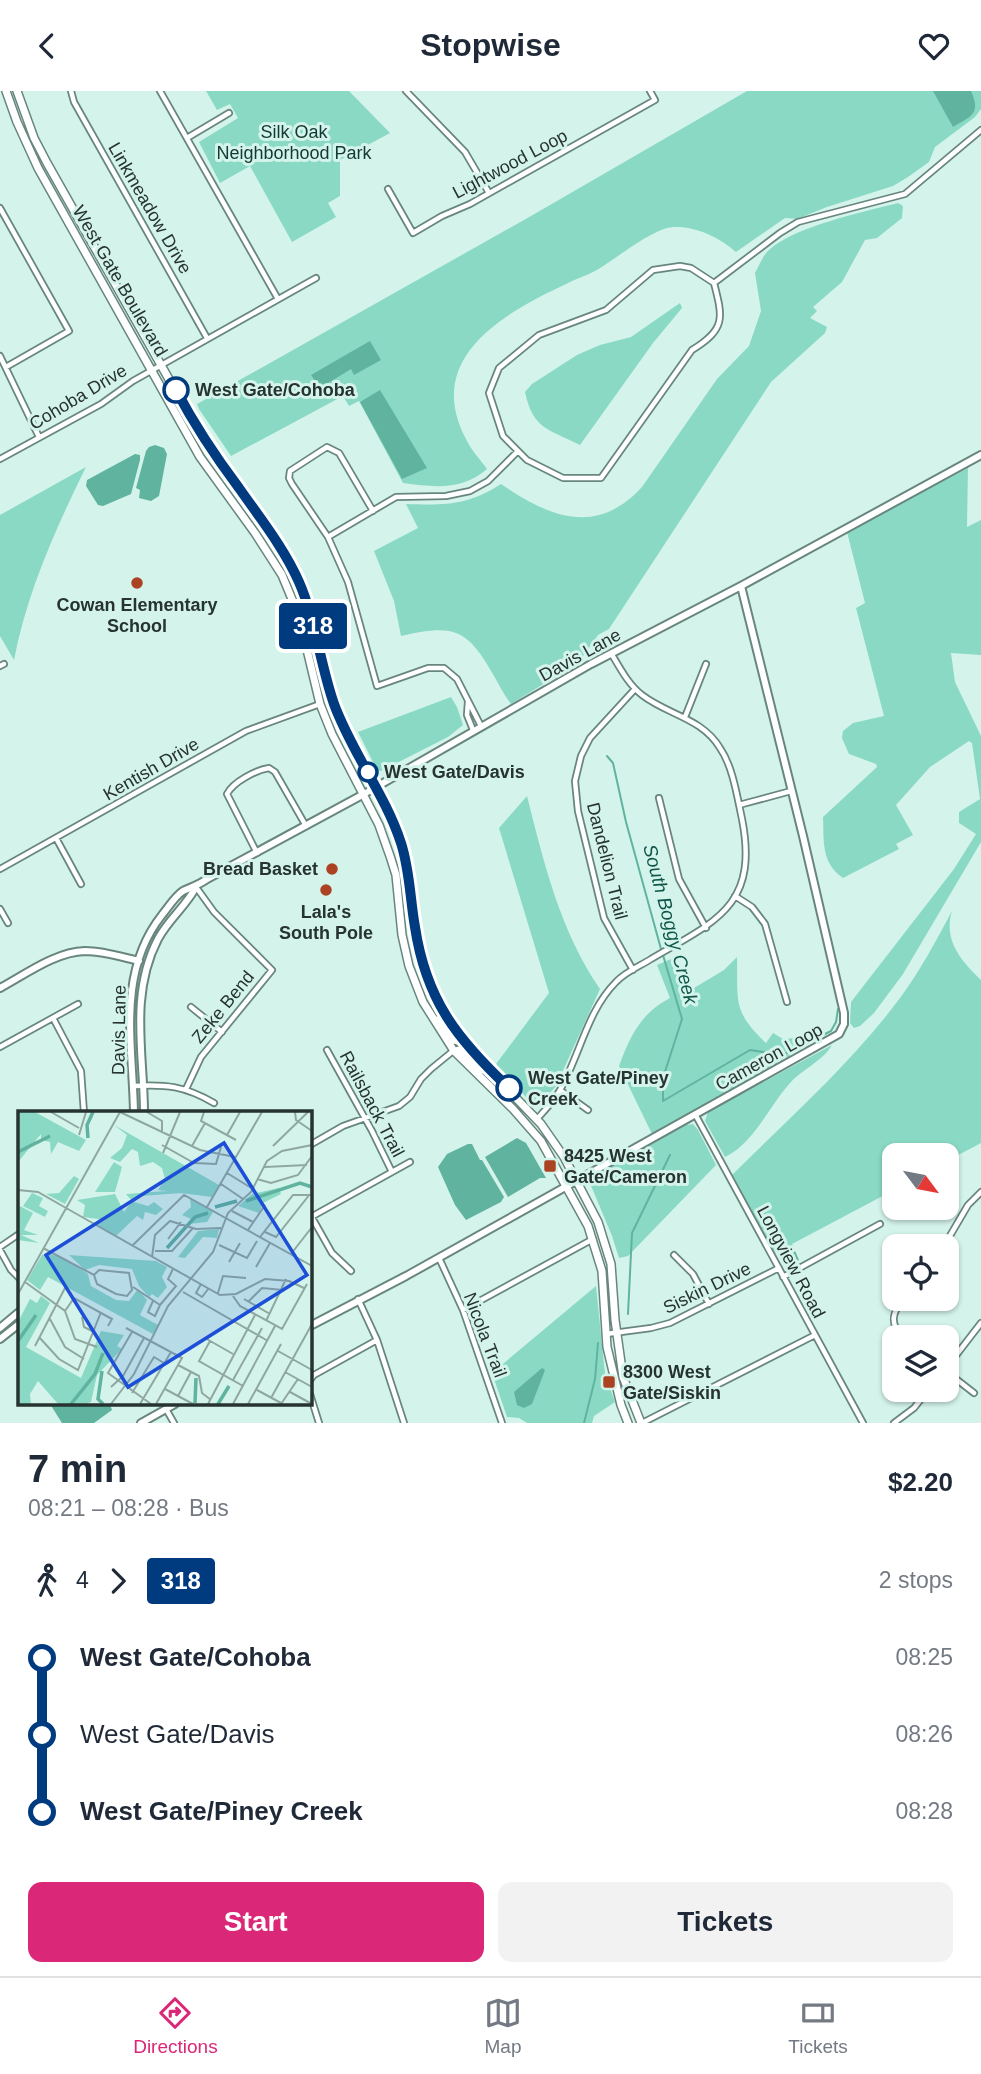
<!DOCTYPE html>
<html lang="en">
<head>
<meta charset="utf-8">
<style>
  :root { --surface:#fff; --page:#f2f2f3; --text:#1f2937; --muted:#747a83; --line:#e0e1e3; --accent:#db2777 }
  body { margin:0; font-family:Helvetica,sans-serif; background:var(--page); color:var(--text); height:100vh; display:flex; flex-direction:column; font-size:26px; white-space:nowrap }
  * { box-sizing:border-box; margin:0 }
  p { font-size:23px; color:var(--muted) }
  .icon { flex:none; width:38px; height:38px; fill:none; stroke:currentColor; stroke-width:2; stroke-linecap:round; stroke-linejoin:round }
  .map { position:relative; height:1332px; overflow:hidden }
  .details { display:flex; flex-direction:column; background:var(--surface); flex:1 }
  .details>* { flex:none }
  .badge { padding:0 14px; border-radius:5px; font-size:24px; line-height:46px }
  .needle { width:46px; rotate:122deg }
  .controls { position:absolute; left:882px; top:1052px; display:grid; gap:14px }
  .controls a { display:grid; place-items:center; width:77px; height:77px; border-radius:14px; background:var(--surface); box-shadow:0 2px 5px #0004; font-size:35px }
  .map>.badge { position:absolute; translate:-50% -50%; box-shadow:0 0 0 4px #fff }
  .legs { display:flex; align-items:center; gap:10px; height:77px; padding:0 28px; font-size:23px }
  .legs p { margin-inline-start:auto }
  .headline { display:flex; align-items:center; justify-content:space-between; height:119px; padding:0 28px }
  h1 { font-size:38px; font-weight:700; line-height:52px }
  .cta { display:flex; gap:14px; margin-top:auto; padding:14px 28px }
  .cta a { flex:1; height:80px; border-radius:14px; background:var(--accent); color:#fff; font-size:28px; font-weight:700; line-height:80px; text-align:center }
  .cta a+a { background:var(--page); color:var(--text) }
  ul { padding:0 28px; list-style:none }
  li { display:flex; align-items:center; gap:24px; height:77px; font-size:26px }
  li i { display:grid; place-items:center; width:10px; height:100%; margin:0 9px; background:currentColor }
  li i::after { content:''; width:18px; height:18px; margin:-9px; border:5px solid; border-radius:50%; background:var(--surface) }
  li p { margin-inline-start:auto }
  li:first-child i { background:linear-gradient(#0000 50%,currentColor 0) }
  li:last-child i { background:linear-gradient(currentColor 50%,#0000 0) }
  header { display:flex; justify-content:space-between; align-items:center; height:91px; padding:0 28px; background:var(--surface); font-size:32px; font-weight:700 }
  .menu { display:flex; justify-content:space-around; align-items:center; height:98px; border-top:2px solid var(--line); background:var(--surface); font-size:19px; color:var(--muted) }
  .menu a { display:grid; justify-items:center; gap:4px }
  .menu .current { color:var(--accent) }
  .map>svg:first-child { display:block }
</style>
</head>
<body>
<header><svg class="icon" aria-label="back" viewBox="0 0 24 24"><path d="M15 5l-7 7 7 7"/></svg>Stopwise<svg class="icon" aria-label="heart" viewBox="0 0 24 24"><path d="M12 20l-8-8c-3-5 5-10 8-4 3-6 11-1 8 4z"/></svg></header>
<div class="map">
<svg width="981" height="1332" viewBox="0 0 981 1332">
  <rect width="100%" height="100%" fill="#d4f4eb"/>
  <path fill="#8ad9c5" d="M206 0H349L390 42 340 69V105L328 112 336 126 292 151 250 75 220 92 199 51 238 27 230 13 217 19Z
    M747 0H981V18L975 26 935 56 929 71 908 86 893 95 827 116 797 128 785 127 736 161C719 146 696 135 673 136 651 138 615 169 595 180 586 185 575 188 566 193 504 222 423 267 466 348 471 359 480 368 487 378 462 400 434 396 403 392L359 310 349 315 343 305 231 365 199 318 197 313 531 125Z
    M898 112 903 115 902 127 877 147 865 149 842 191 813 216 817 220 810 227 827 236 825 242 771 291 609 538 598 544 579 571 511 613C504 604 499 594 494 585 467 537 454 533 401 545L394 510 374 460 418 437 406 413C445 414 467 415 501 393 549 426 596 446 642 396L717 288 749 255 761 220 755 182C759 175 763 164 769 159 795 135 864 121 898 112Z
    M680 212 682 217 653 252 580 354C549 338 533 339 525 301L532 293 577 264 600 254 631 246Z
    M86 376C56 437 27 501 14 569L0 545V424Z
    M968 377 967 436 981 429V564L951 562 955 591 981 645V751L903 883 874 922 860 935 854 937 850 932 851 911 954 778 976 743 959 732V721L980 708 972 652 969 650 930 676 896 714 913 744 896 753 899 758 843 787C821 772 824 750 823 726L877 676 876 673 849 663 842 647 843 640 853 632 884 625 856 517 865 512 847 441Z
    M451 606 457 616 463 634 448 646 381 680 377 679 358 641Z
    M527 705C544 772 560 840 600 898L556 995 538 1016 534 1015 496 973 549 902 499 737Z
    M952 820C943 849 961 870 981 889V1052L947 1070V1064H894V1099L775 1162 731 1085C789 1027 851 973 900 907 920 880 936 850 952 820Z
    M737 866C738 910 732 920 766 952L773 942 783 948 794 947 798 962 652 1043 619 975C630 945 641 922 670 907L657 874 671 868 684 903 724 879Z
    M832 954C824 969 803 978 791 991 770 1013 754 1053 725 1066L705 1030 708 1021Z
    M693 1033 698 1039 716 1074 628 1165 619 1167 612 1145 589 1090 601 1081 686 1034Z
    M596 1195 605 1283 615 1311 594 1325 592 1332H527L519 1327 507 1326 492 1282Z"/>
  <path fill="#5fb39f" d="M933 0H971C981 23 972 25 953 36Z
    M370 250 381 269 354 284 351 278 320 297 311 284Z
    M380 299 427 377 402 388 360 311Z
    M155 354 164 357 167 363 159 405 151 410 139 407 140 399 136 397 146 360 149 356Z
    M135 363 140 364V369L131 403 103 415 98 414 86 395 87 389Z
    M517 1047 526 1052 546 1087H540L508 1106 485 1066Z
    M468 1053H472L480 1069H482L504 1106 501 1111 466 1129 455 1114 438 1076 447 1063Z
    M792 1153 799 1169 789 1174 780 1162Z
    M542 1277 545 1279 532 1313 524 1317 517 1314 514 1301Z
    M50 1313H110L112 1319 94 1332H62Z"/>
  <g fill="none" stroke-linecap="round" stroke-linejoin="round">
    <path stroke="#5fb39f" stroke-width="2" d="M607 665 613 672 626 731 661 858
      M663 864 682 928 663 987V1010L750 959 783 964 831 940 836 931 838 918
      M628 1223 632 1142 670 1064
      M584 1332 595 1288 598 1252"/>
    <g stroke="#68867e" stroke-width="8">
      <path id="minor" d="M71 0 74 11 207 247
        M160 0 278 208
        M406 0 465 61 489 102
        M187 47 229 22
        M388 98 413 142 442 125 470 113 655 9 650 0
        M0 117 69 240 6 276
        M714 192 691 177 680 175 653 179 606 219 539 244 499 277 489 302 503 345 527 369 563 387H601L692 259C726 238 723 227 714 192L780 142 798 131 905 103 981 39
        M0 265 39 346
        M0 368 101 313 133 290 316 187
        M373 420 339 362 327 356 290 380 289 387 292 393 328 446 396 406 446 405 470 400 488 390 518 360
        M328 446 348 491 377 595 428 577H444L457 588 481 635
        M0 575 4 573
        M468 610 467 624 473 639
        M685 626 706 573
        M659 707 679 788 706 837
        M739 714 791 700
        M56 747 81 793
        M257 762 227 703C233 691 256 679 269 677L275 681 306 735
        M0 778 246 640 320 613
        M735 805 752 816 765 833 787 911
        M0 818 8 832
        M633 879 604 827 578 720 575 690 581 665 590 647 635 598
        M191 916 222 941
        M53 927 81 980 84 1022
        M0 956 78 913
        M327 959 372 1040 392 1081
        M133 995C166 993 185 995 214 1012
        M186 998 201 966 272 879 214 821 196 796
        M560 999 588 1019
        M695 1023 863 1332
        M537 1028C545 1019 554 1010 560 999 580 964 587 920 616 891 625 881 640 875 651 868 716 830 759 815 742 728 737 705 733 676 720 657 702 627 668 624 642 604 628 593 620 577 611 562
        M310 1054 343 1035 399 1015 410 1006 421 988 431 978 453 960
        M310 1123 332 1162 351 1180
        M311 1126 410 1071
        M944 1155 968 1114 981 1101
        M0 1156 19 1143
        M0 1159 11 1179 19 1187
        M674 1164 693 1183 709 1213
        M439 1167 463 1219 502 1332
        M783 1186 880 1133
        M358 1208 377 1249 404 1332
        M463 1219 593 1148
        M606 1243 651 1237 670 1232 779 1177
        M903 1246C889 1233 892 1221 904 1208
        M947 1276 981 1232
        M947 1281 974 1302
        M310 1289 314 1284 377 1249
        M310 1303 319 1332
        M166 1318 174 1332
        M642 1332 815 1244
        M894 1332 914 1317 929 1298"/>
    </g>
    <g stroke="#68867e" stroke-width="10">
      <path id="tertiary" d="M0 897C26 883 55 861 85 860 103 860 122 866 139 870
        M134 1022C133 955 116 882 162 824 168 817 175 805 183 800 191 796 199 794 207 788L364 703 591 573 741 495 981 364
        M144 1022C144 963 129 904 158 848 168 829 186 815 196 796
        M310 1235 406 1185 839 943 844 933V922L803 745 741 495
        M0 1237 19 1221
        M0 1248 19 1233
        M141 1332 175 1313"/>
    </g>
    <g stroke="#68867e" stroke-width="10">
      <path id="secondary" d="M6 0 17 31 38 77 200 366 255 442 282 484 299 525 320 613 332 643 379 734 390 765 396 784 402 844 409 875 423 911 454 960 513 1018 541 1050 588 1135 602 1180 607 1256 621 1314 628 1332
        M17 0 34 47 47 72 192 329 261 428 298 488 309 517 335 616 391 726 401 753 409 783 419 858 435 906 465 954 541 1033 564 1066 598 1131 611 1173 615 1229 623 1286 641 1332
        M438 929 454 949 463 951
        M454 960 461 959 483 979"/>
    </g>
    <use href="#minor" stroke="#fff" stroke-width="4.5"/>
    <use href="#tertiary" stroke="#fff" stroke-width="6"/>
    <use href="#secondary" stroke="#fff" stroke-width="7"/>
  </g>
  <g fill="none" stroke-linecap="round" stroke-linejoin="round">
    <g stroke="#fff" stroke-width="16">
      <path id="line-1" d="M176 299C194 333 215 365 239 397 260 427 284 457 299 491 316 530 320 573 334 613 352 662 385 703 401 752 410 780 410 808 415 836 426 909 457 948 509 997"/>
    </g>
    <use href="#line-1" stroke="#003b80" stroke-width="10"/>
  </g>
  <g fill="#fff" stroke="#003b80" stroke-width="3.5">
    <circle cx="176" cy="299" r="12"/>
    <circle cx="368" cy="681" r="9"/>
    <circle cx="509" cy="997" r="12"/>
  </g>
  <g fill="#ab4323" stroke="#d4f4eb" stroke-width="2.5">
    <circle cx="137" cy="492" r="7"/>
    <circle cx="332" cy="778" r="7"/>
    <circle cx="326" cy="799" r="7"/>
    <rect x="543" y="1068" width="14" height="14" rx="3.5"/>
    <rect x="602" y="1284" width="14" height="14" rx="3.5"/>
  </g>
  <g text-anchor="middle" stroke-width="6" stroke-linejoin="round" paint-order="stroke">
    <g font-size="18" fill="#133a32" stroke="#d4f4eb">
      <text x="294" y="47">Silk Oak<tspan x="294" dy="21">Neighborhood Park</tspan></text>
    </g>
    <g font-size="18" fill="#273330" stroke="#d4f4eb">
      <text transform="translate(510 73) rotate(-28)" y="6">Lightwood Loop</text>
      <text transform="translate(150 117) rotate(60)" y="6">Linkmeadow Drive</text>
      <text transform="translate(120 190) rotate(60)" y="6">West Gate Boulevard</text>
      <text transform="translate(78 306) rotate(-31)" y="6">Cohoba Drive</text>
      <text transform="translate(580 564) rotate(-29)" y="6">Davis Lane</text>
      <text transform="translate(151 678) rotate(-30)" y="6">Kentish Drive</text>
      <text transform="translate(607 770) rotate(76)" y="6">Dandelion Trail</text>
      <text transform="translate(223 916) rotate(-51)" y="6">Zeke Bend</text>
      <text transform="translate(119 939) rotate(-89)" y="6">Davis Lane</text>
      <text transform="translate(769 966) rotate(-29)" y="6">Cameron Loop</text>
      <text transform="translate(372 1013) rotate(62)" y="6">Railsback Trail</text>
      <text transform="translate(791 1171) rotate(62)" y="6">Longview Road</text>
      <text transform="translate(707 1197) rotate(-26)" y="6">Siskin Drive</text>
      <text transform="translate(485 1244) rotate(69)" y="6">Nicola Trail</text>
    </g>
    <g font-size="18" font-weight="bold" fill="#273330" stroke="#d4f4eb" text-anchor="start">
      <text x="195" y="305">West Gate/Cohoba</text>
      <text x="384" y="687">West Gate/Davis</text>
      <text x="528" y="993">West Gate/Piney<tspan x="528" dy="21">Creek</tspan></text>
    </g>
    <g font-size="18" font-weight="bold" fill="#273330" stroke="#d4f4eb">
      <text x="137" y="520">Cowan Elementary<tspan x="137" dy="21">School</tspan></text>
      <text x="318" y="784" text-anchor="end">Bread Basket</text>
      <text x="326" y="827">Lala's<tspan x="326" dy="21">South Pole</tspan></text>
      <text x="564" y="1071" text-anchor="start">8425 West<tspan x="564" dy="21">Gate/Cameron</tspan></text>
      <text x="623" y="1287" text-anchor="start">8300 West<tspan x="623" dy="21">Gate/Siskin</tspan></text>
    </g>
    <g font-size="19" font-style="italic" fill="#0f5649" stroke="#d4f4eb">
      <text transform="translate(671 833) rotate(75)" y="7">South Boggy Creek</text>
    </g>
  </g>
  <g transform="translate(18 1020)">
    <rect width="294" height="294" fill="#d4f4eb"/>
    <path d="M0 1H17L68 29 61 40 40 31 33 43 32 31 23 29V23L0 51ZM96 14 201 74 194 86 140 79 147 68 144 57 135 51 122 55 120 41 114 38 102 51 92 47 104 37 109 24ZM96 51 104 56 97 81H77ZM56 65 61 68 47 93 28 83 41 82ZM261 77 263 83 245 92 241 102 220 95 234 83ZM148 80 164 82 123 85 116 91 130 95 136 91 145 98 138 104 127 101 125 109 119 105 98 125 79 114 87 109 65 106 67 94 59 89 97 83 106 101 114 90 108 83ZM14 82 25 87 21 95 30 100 27 106 5 95ZM172 88 195 101 189 111 170 113 173 108 164 104 173 96ZM0 94 15 102 6 119 20 124H3L21 132 0 129ZM201 118 199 127 185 126 167 147 160 146 180 120ZM32 143 48 148 70 163 73 175 98 189 111 190 120 178 129 189 122 204 140 214 135 223 30 166 22 179 9 169 24 144ZM51 144 138 150 149 156 144 166 149 176 140 187 134 183 131 186 121 175 114 158 81 154 67 159ZM23 185 32 192 8 236 63 267 83 220 106 224 99 235 104 238 79 264 73 291 67 293H40L20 270 12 283 13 293H0V211L12 188 19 192Z" fill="#8ad9c5"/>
    <path fill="none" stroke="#5fb39f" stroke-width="3.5" d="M70 27 69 14 75 1M0 41 32 25M228 90 282 72 294 76M197 96 219 90M149 137 177 106 190 102M0 230 18 204M84 260 80 288 85 293M177 292 178 267M53 293 77 263 85 242M200 293 211 275"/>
    <path fill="none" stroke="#8fa7a0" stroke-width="2" d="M33 1 61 17M102 1 182 39 217 46M129 1 144 10V22M186 1 183 10 218 29M277 1 278 9 294 20M61 24 68 1M209 24 222 1M144 34 176 52 198 53 203 36M174 35 187 12M255 35 290 1M145 42 162 1M247 56 289 54M209 62 235 78M239 68 253 72 280 64 294 45M203 73 225 88M0 79 20 81 48 97M189 96 244 1M48 97 202 184 218 183 247 168 271 170 286 177M214 100 235 111M230 119 247 94M247 121 258 126 292 83M242 126 275 84H294M150 128 163 111M115 134 166 84 294 155M201 134 229 147 239 130M25 137 76 164 81 159 111 162 114 179 109 185 98 183 79 173 76 164M137 140H154L175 117M273 143 294 116M134 146 137 124 152 110 178 118 203 117M211 151 222 132M238 156 252 132M7 171 47 200 57 228 79 236M183 173 178 182 184 186 191 177M115 176 142 194 137 205 130 201 135 190M165 181 250 230M200 182 205 165 228 167M0 183 102 1M215 185 222 195 264 218 289 173M226 188 252 203M230 191 244 177 265 179M142 194 158 175 150 168 155 158M47 200 56 187 94 208 90 215M64 206 66 216 76 221M32 208 47 236 66 248M248 210 268 168M108 217 164 247 138 293M114 221 90 262 133 293M21 226 41 248 60 259 83 201M187 227 215 243M192 230 181 250 225 275M17 235 47 177M260 240 294 259M160 254 181 265 184 282 193 289M267 261 294 276M215 269 244 217M93 276 105 265 126 227M147 278 175 293M239 279 263 292M272 281 294 293M114 282 136 246 146 252M160 285 173 261M253 287 294 213M93 293 116 263 150 195 195 141 210 102 233 81 249 50 264 40 294 34M122 293 153 241M190 293 237 204M215 293 257 215M230 293 263 233M263 293 280 268"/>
    <path fill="#1d4ed8" fill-opacity="0.15" stroke="#1d4ed8" stroke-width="3.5" d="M206 32 289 164 110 276 28 144Z"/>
    <rect width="294" height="294" fill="none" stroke="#273330" stroke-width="3.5"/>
  </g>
</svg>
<div class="controls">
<a><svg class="needle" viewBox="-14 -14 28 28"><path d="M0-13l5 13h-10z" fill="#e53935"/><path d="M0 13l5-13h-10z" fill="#747a83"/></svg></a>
<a><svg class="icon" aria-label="locate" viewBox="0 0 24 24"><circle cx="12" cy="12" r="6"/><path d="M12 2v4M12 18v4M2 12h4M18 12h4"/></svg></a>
<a><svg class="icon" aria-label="layers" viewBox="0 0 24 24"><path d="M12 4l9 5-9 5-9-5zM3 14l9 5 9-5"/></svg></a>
</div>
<b class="badge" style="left:313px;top:535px;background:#003b80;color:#fff">318</b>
</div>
<section class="details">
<div class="headline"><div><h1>7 min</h1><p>08:21 – 08:28 · Bus</p></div><b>$2.20</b></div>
<div class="legs"><svg class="icon" aria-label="walk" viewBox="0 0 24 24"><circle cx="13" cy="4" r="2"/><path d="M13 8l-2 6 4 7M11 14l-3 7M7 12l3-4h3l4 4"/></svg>4<svg class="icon" aria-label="forward" viewBox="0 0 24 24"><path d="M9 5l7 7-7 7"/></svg><b class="badge" style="background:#003b80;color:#fff">318</b><p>2 stops</p></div>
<ul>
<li><i style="color:#003b80"></i><b>West Gate/Cohoba</b><p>08:25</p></li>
<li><i style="color:#003b80"></i><span>West Gate/Davis</span><p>08:26</p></li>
<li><i style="color:#003b80"></i><b>West Gate/Piney Creek</b><p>08:28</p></li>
</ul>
<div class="cta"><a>Start</a><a>Tickets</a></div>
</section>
<nav class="menu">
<a class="current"><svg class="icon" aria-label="directions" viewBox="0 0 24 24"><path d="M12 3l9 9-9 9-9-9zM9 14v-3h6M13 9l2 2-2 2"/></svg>Directions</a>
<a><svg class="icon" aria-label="map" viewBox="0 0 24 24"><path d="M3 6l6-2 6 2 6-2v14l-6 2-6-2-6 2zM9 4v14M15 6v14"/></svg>Map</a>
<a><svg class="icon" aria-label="tickets" viewBox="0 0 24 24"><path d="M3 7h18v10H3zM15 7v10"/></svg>Tickets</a>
</nav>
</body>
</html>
